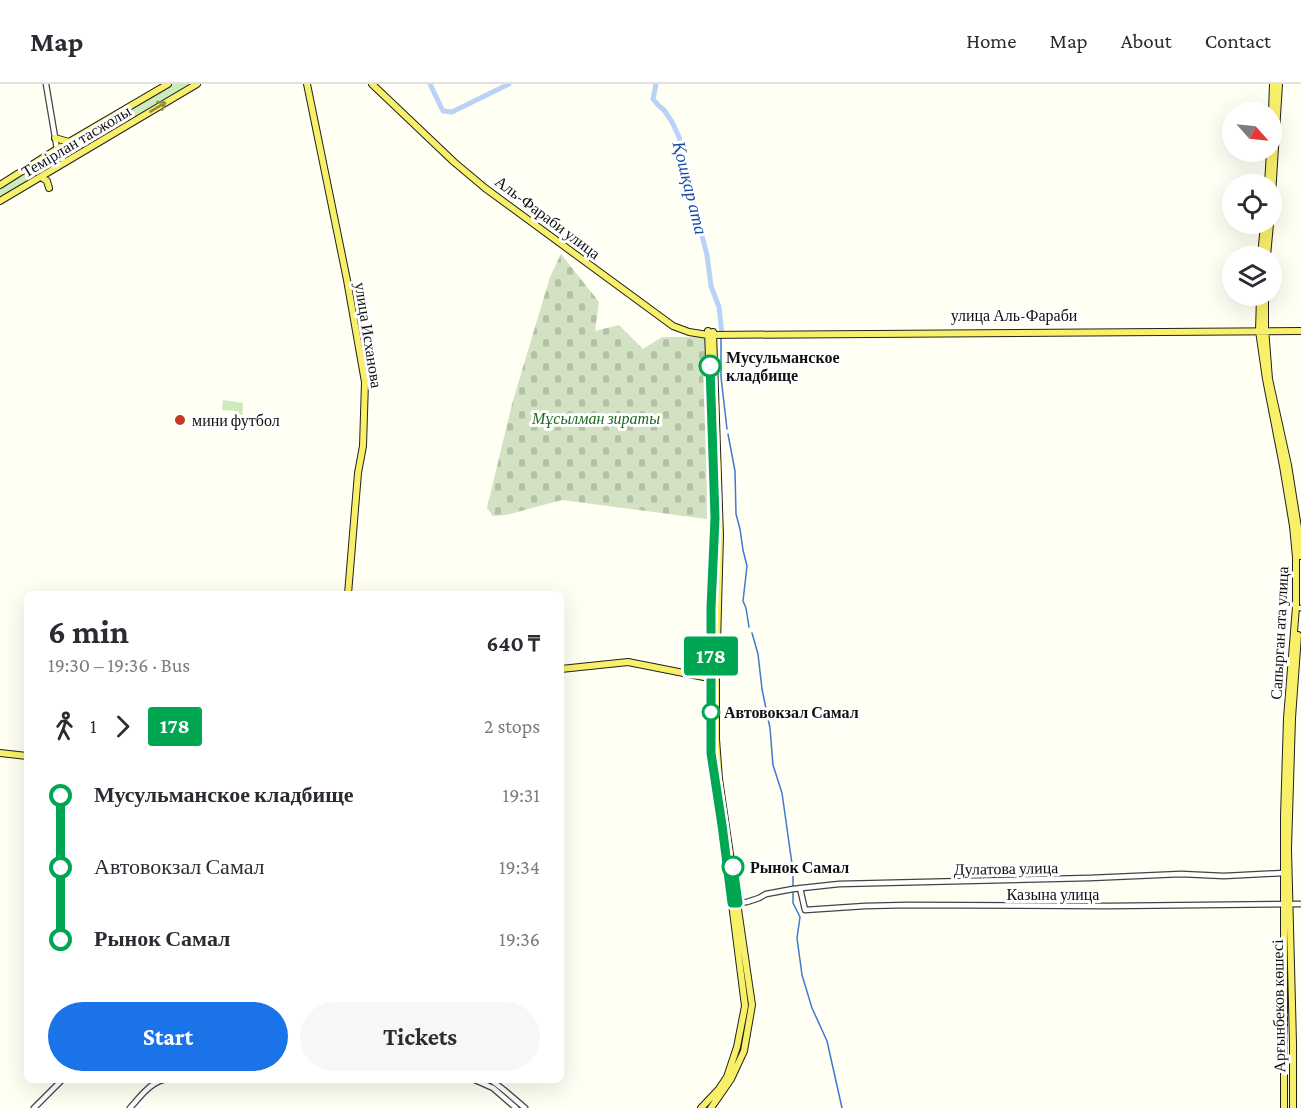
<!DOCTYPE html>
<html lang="en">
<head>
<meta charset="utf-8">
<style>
  :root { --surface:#fff; --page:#f7f7f7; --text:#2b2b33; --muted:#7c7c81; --line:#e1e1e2; --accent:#1a73e8 }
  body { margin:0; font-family:"Crimson Pro",serif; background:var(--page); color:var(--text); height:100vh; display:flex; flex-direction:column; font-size:22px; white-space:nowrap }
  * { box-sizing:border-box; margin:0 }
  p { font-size:20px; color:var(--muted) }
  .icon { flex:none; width:33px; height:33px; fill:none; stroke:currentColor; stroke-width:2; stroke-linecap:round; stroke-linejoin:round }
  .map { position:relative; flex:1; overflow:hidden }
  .details { position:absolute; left:24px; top:507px; width:540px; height:492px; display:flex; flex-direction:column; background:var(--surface); border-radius:9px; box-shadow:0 6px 24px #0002 }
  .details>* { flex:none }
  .badge { padding:0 12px; border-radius:4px; font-size:21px; line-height:39px }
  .needle { width:39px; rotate:117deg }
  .fabs { position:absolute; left:1222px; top:18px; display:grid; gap:12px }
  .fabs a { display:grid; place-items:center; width:60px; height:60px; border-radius:50%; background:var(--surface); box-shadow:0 6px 24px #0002; font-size:30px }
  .map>.badge { position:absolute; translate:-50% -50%; box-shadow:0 0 0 3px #fff }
  .legs { display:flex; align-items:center; gap:9px; height:66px; padding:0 24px; font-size:20px }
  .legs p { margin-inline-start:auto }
  .head { display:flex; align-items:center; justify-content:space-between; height:102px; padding:0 24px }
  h1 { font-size:33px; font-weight:700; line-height:45px }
  .action { display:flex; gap:12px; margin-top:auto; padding:12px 24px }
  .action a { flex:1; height:69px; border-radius:36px; background:var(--accent); color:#fff; font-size:24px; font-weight:700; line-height:69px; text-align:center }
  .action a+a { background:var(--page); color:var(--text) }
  ul { padding:0 24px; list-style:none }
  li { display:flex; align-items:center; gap:21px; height:72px; font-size:22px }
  li i { display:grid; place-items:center; width:9px; height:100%; margin:0 8px; background:currentColor }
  li i::after { content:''; width:15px; height:15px; margin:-8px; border:4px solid; border-radius:50%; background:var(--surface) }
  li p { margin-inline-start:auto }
  li:first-child i { background:linear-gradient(#0000 50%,currentColor 0) }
  li:last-child i { background:linear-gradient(currentColor 50%,#0000 0) }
  header { display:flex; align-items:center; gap:36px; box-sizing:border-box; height:84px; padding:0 30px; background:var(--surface); border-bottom:2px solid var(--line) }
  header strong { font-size:28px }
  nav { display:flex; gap:33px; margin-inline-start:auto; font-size:21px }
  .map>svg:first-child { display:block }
</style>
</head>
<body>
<header>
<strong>Map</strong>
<nav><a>Home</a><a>Map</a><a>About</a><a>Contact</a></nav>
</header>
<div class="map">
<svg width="1301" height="1024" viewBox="0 0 1301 1024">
  <defs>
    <pattern id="cemetery-stones" width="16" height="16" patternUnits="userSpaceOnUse" patternTransform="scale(1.5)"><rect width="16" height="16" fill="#d2e2c3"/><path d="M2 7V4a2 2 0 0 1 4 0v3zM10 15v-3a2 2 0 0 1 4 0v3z" fill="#b3c1a6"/></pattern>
  </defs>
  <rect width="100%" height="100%" fill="#fffff3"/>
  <path fill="#cbebbc" d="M174 0H189L67 73 63 66Z
    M55 71 59 78 0 114V105Z
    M223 316 243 319 242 335 236 334V327L222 326Z"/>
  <path fill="url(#cemetery-stones)" d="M561 170 599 218 595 247 619 241 643 265 662 253H706L707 435 562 416 506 431 493 432 487 424 512 320 550 193Z"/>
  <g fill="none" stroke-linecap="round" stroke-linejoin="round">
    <path stroke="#3e7acf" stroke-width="1.5" d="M721 254V293L727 345
      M728 350 735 387 736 430 740 445 743 466 747 482 743 517 746 524 749 543
      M752 549 758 570 762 605 770 644 773 681 782 709 793 787V803
      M793 807V819L800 833 797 854 802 891 812 924 827 957 842 1024"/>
    <path stroke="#b8d3f7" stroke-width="5" d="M430 0 443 27 452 28 509 0
      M656 0 653 15 658 21 664 26 672 38 679 53 688 86 687 106 696 128 707 171 711 202 719 223 722 250"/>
    <g stroke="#434343" stroke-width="7">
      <path id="minor" d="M46 0 57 65 65 79
        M1300 524H1301
        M800 804 805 826 865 822 908 821 1108 822 1301 820
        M734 819 747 818 759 814 766 810 793 805 839 800 1090 794 1181 790 1224 792 1283 789
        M475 996 493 1004 516 1024
        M491 996 504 1006 525 1024
        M34 1024 62 996
        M130 1024C139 1014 150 999 163 996"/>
    </g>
    <g stroke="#212121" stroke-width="8">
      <path id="major" d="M307 0 347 196 365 298 363 362 358 389 348 510
        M372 0 454 78 485 104 673 242 689 248 708 251 1301 247
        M1272 28 1273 0
        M55 54 69 58
        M41 93 47 97 49 104
        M1268 100 1270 68
        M0 101 57 65 168 0
        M1272 111 1279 0
        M0 117 197 0
        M1261 172 1264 140
        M1267 172 1270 140
        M1260 212 1259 247 1266 295 1283 382 1293 442 1296 473V523L1287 634 1284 733V1024
        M1265 212V244L1269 295 1288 381 1299 450 1300 472
        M561 585 628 578 714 595
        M0 669 27 672
        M701 1024 719 1005 727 993 737 963 745 922 722 741 711 669V524L715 434 708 247
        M711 1024 731 995 744 967 752 921 719 695 716 655V595L720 452 713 248
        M1293 1024V959L1288 765 1292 634 1298 551"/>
    </g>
    <use href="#minor" stroke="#fff" stroke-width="4.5"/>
    <use href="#major" stroke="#f9f06a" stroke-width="6"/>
  </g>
  <defs><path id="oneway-shaft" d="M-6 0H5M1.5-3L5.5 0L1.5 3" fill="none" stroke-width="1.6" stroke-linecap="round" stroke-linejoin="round" transform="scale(1.5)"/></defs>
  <use stroke="#908b42" href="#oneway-shaft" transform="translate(158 23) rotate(-31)"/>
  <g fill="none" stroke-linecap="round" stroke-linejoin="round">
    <g stroke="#fff" stroke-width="14">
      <path id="line-1" d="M710 282 715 434 711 524V669L722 741 732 819H738L733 783"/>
    </g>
    <use href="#line-1" stroke="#00a651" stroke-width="9"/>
  </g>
  <g fill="#fff" stroke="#00a651" stroke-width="3">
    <circle cx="710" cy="282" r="10"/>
    <circle cx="711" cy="628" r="8"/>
    <circle cx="733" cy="783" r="10"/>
  </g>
  <circle fill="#c23b26" stroke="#fff" stroke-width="2" cx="180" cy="336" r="6"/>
  <g text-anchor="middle" stroke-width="6" stroke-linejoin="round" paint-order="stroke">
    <g font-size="16" fill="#101010" stroke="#fff">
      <text transform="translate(76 57) rotate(-31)" y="6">Темірлан тасжолы</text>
      <text transform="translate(548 133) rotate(37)" y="6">Аль-Фараби улица</text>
      <text x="1014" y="237">улица Аль-Фараби</text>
      <text transform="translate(369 251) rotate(81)" y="6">улица Исханова</text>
      <text transform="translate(1279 549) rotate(-87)" y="6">Сапырган ата улица</text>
      <text transform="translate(1006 784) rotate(-1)" y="6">Дулатова улица</text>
      <text x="1053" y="816">Казына улица</text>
      <text transform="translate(1278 922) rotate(-91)" y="6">Арғынбеков көшесі</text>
    </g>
    <g font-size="16" font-weight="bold" fill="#101010" stroke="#fff" text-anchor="start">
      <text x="726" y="279">Мусульманское<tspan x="726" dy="18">кладбище</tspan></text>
      <text x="724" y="634">Автовокзал Самал</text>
      <text x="750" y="789">Рынок Самал</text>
    </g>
    <g font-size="16" font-style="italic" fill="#206a1f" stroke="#fff">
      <text x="596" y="340">Мұсылман зираты</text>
    </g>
    <g font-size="16" fill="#101010" stroke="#fff" text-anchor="start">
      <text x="192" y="342">мини футбол</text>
    </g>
    <g font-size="18" font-style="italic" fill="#174ca4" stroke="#fff">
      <text transform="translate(690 104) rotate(76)" y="6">Қошқар ата</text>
    </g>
  </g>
</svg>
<div class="fabs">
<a><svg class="needle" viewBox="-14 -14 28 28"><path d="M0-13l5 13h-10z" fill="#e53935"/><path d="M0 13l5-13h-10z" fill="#7c7c81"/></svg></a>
<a><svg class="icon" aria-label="locate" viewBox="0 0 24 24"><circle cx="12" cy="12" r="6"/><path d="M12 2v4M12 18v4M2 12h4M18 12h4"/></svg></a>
<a><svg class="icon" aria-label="layers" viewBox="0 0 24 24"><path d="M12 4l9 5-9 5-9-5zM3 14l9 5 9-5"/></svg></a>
</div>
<b class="badge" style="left:711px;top:572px;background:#00a651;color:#fff">178</b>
<section class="details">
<div class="head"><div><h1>6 min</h1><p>19:30 – 19:36 · Bus</p></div><b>640 ₸</b></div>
<div class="legs"><svg class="icon" aria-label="walk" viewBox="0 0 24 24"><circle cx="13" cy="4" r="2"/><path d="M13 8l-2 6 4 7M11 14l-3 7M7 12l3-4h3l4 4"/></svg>1<svg class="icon" aria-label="forward" viewBox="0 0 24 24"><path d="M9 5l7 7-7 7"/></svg><b class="badge" style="background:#00a651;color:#fff">178</b><p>2 stops</p></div>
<ul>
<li><i style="color:#00a651"></i><b>Мусульманское кладбище</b><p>19:31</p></li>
<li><i style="color:#00a651"></i><span>Автовокзал Самал</span><p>19:34</p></li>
<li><i style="color:#00a651"></i><b>Рынок Самал</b><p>19:36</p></li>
</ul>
<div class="action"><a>Start</a><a>Tickets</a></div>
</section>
</div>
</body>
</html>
